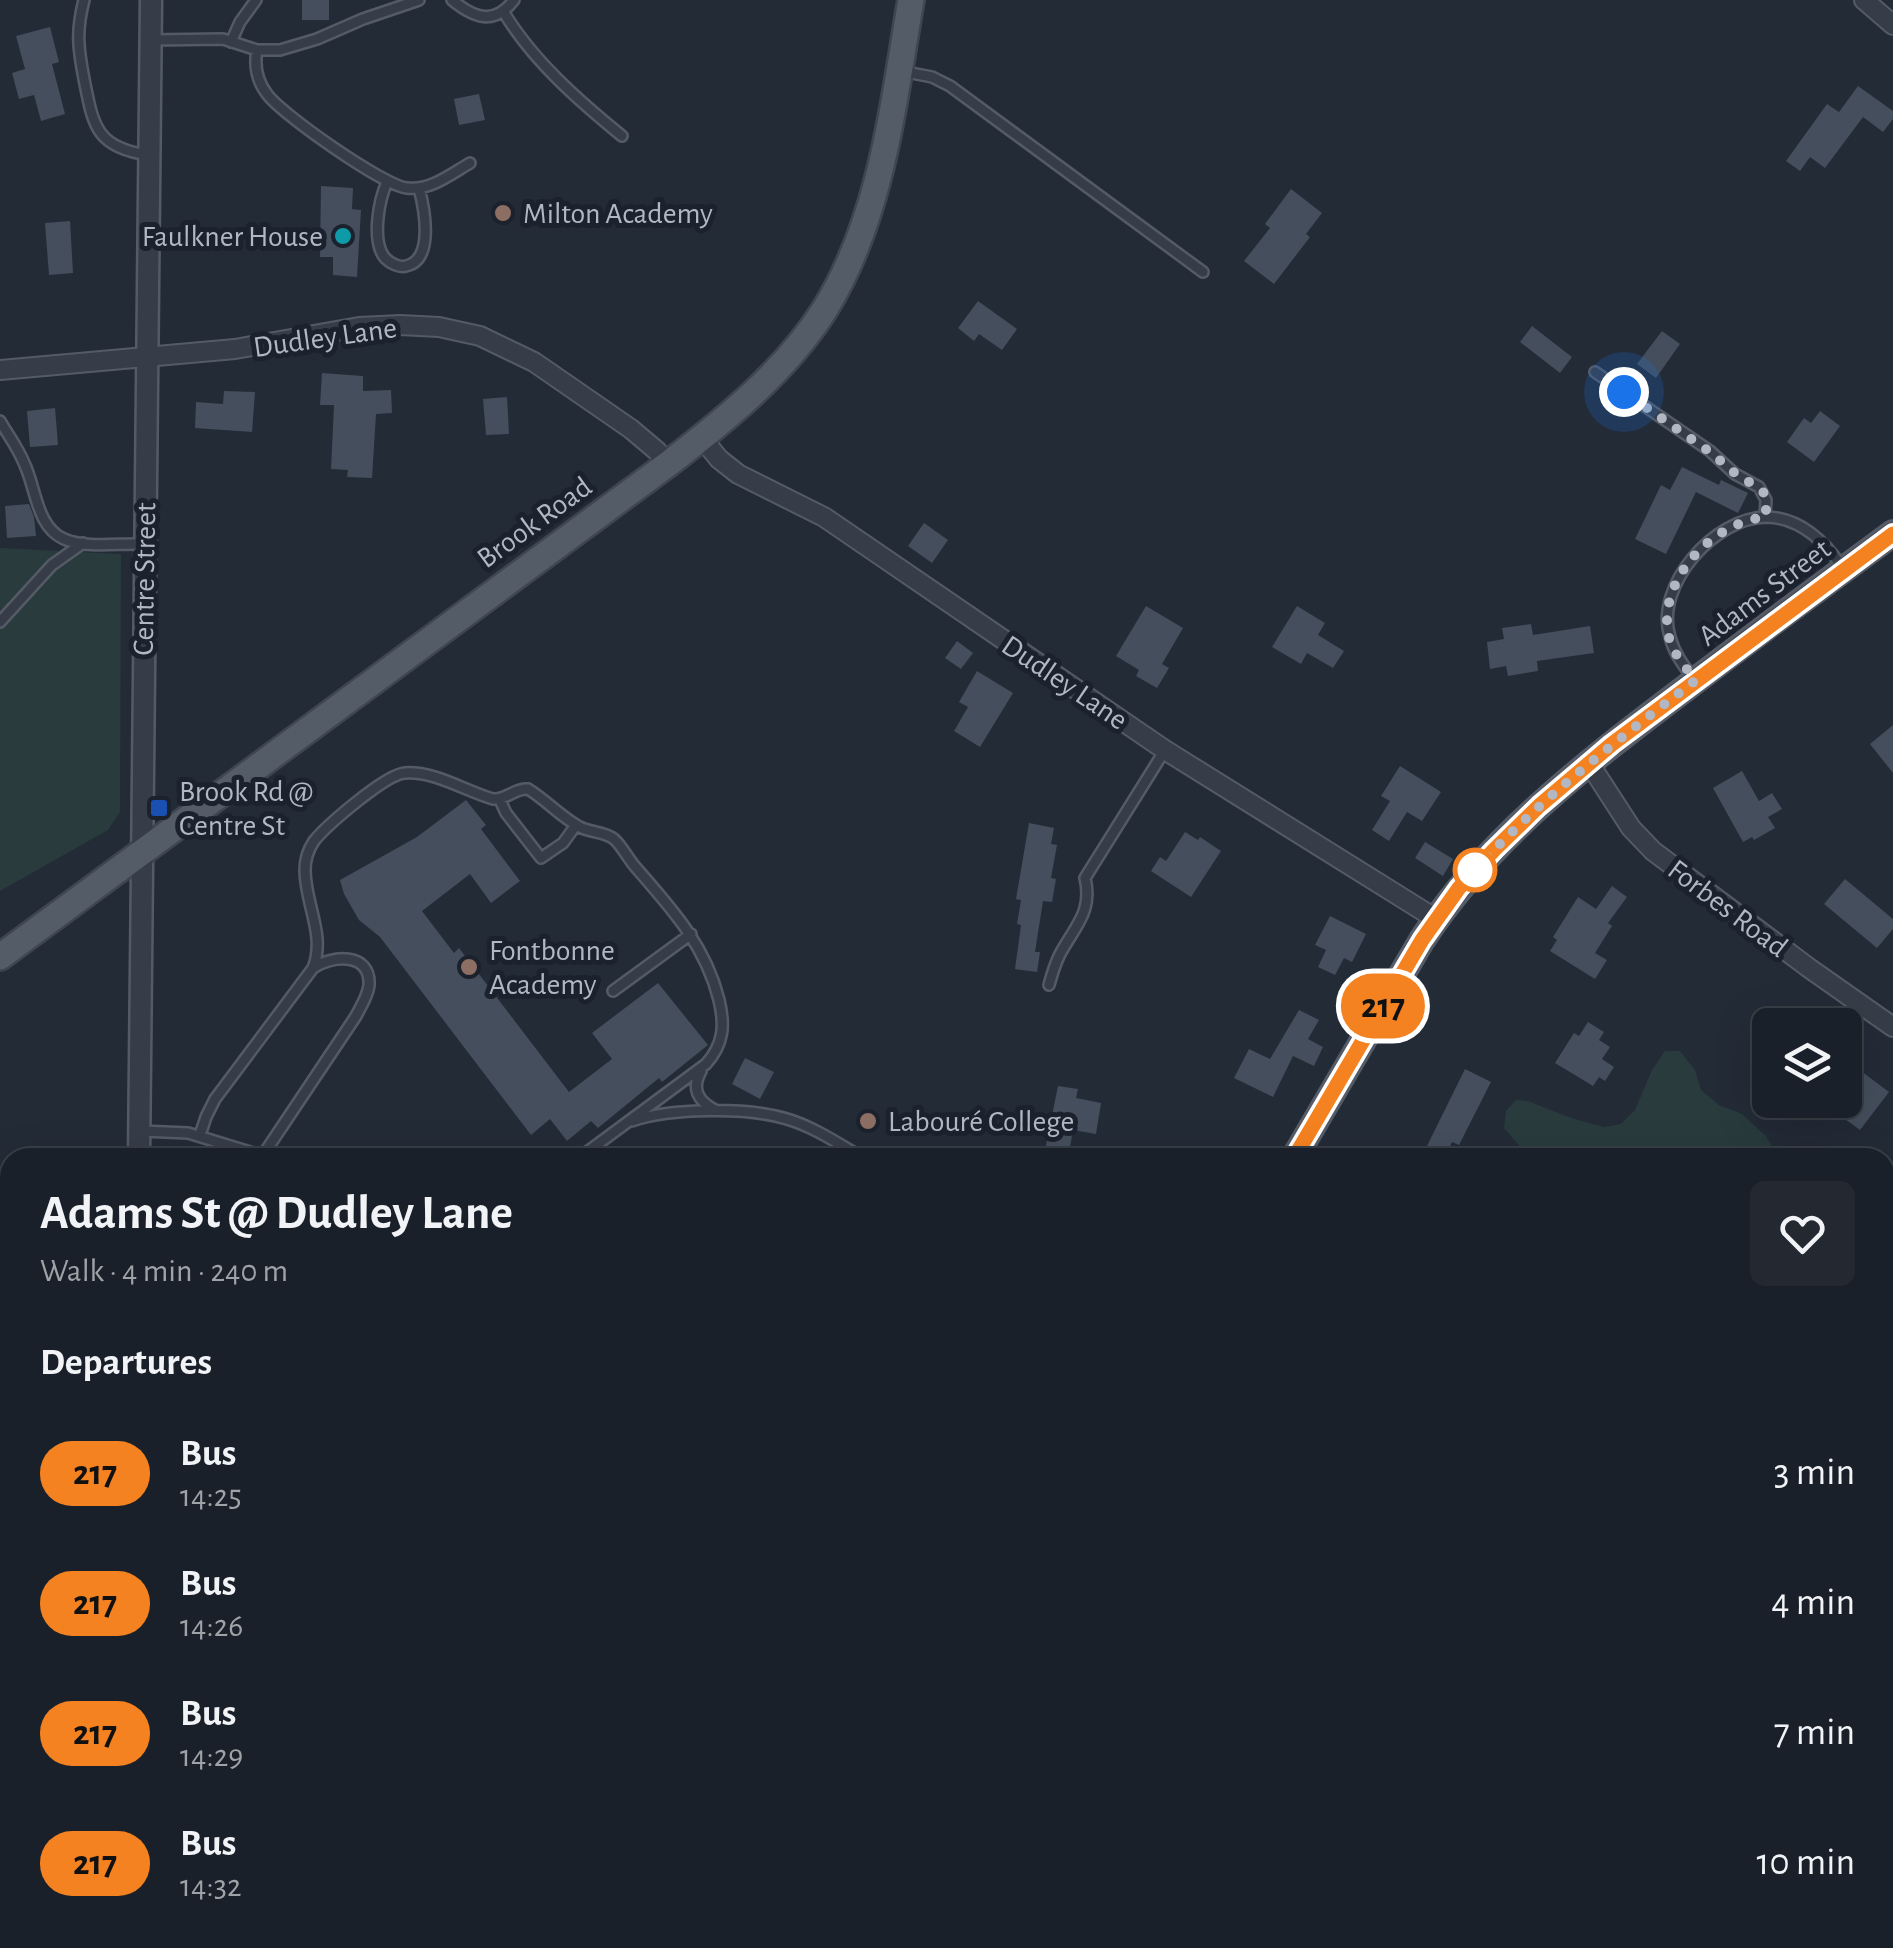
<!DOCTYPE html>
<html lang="en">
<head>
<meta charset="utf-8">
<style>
  :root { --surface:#1a2029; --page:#232831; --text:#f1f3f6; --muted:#9fa3a8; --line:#383e46 }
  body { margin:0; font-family:"Alegreya Sans",sans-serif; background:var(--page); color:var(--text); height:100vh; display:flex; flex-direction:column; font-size:38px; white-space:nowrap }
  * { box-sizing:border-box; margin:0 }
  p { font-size:32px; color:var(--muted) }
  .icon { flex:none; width:55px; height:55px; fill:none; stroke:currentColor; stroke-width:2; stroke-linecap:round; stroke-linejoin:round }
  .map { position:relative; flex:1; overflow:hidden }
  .drawer { position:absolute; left:0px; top:1148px; width:1895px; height:802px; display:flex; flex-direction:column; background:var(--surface); border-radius:30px 30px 0 0; box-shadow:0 10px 40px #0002,0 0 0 2px var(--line) }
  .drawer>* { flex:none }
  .badge { padding:0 20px; border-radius:32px; font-size:35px; line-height:65px }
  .buttons { position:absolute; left:1752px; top:1008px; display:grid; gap:20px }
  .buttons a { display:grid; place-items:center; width:110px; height:110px; border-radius:15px; background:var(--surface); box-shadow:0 10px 40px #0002,0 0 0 2px var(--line); font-size:50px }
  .you { position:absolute; width:50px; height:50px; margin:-25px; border:8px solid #fff; border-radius:50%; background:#1a73e8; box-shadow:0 0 0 15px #1a73e833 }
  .map>.badge { position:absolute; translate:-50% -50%; box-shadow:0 0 0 5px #fff }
  h2 { padding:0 40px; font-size:38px; line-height:90px }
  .round { display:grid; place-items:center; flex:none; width:105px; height:105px; border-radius:15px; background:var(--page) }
  .overview { display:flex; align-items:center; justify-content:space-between; height:170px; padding:0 40px }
  h1 { font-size:48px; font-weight:600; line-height:75px }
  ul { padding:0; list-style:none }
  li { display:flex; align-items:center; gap:30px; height:130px; padding:0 40px }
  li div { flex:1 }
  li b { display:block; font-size:38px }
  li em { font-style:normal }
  li .badge { min-width:110px; font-weight:700; text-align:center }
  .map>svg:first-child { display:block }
</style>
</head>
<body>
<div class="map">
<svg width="1893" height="1948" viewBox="0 0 1893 1948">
  <rect width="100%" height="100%" fill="#232b37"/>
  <path fill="#293b3d" d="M0 548 121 554 120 812 108 830 0 891Z
    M1665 1051H1680L1695 1070 1701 1090 1719 1105 1742 1114 1766 1136 1778 1157H1525L1518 1144 1504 1128 1506 1111 1516 1100 1528 1101 1571 1118 1604 1127 1621 1124 1635 1110 1652 1070Z
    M1885 1596H1893V1948H1506L1483 1940H1885Z
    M919 1940H1088L1090 1948H926Z"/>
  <path fill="#444e5c" d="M302 0H329V20H302Z
    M50 27 59 62 52 64 65 114 41 121 34 95 19 99 12 73 25 69 16 36Z
    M1858 86 1893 111V119L1883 132 1863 117 1825 168 1810 157 1800 171 1786 161 1827 104 1839 112Z
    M479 94 485 120 459 125 454 99Z
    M321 186 353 188 352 209 361 210 357 277 333 275V257H320Z
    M1291 189 1322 213 1306 234 1310 237 1274 284 1244 261 1270 228 1265 224Z
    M70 221 73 273 49 275 45 223Z
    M978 301 1017 329 1002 350 979 334 974 341 958 328Z
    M1532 326 1572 357 1560 373 1520 342Z
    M1662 331 1680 344 1656 378 1637 364Z
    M322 373 363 376V391L391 390 392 413 376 414 372 478 347 477 348 470 331 469 334 405H320Z
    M224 391 255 392 252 432 195 428 196 402 223 404Z
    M507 397 509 434 486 435 483 399Z
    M55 408 58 445 30 447 27 411Z
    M1820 411 1840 426 1814 462 1787 442 1804 418 1811 423Z
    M1682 467 1719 485 1721 480 1748 493 1738 513 1696 492 1666 554 1635 539 1661 485 1670 490Z
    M29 504 34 517 36 536 7 538 5 506Z
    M924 523 948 540 932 563 908 546Z
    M1146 606 1183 628 1162 664 1169 668 1157 688 1136 676 1139 670 1116 656Z
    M1297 606 1325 623 1318 635 1344 651 1333 668 1307 653 1301 664 1272 647Z
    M1531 624 1533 635 1590 626 1594 653 1537 661 1538 671 1508 676 1506 666 1490 669 1487 642 1504 639 1502 628Z
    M957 641 973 653 961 669 945 658Z
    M977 671 1013 693 980 747 954 731 968 707 959 702Z
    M1893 725V773L1870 744Z
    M1400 766 1441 792 1422 821 1407 812 1389 841 1372 830 1390 801 1381 796Z
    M1742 771 1759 801 1772 793 1782 809 1768 817 1775 828 1754 840 1752 837 1743 842 1713 788Z
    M466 800 486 825 481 829 520 881 491 903 470 874 422 911 454 953 459 948 569 1092 612 1059 592 1033 658 983 708 1045 662 1082 659 1078 598 1128 591 1121 567 1141 550 1119 531 1135 380 937 359 920 344 894 340 880 417 837Z
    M1029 823 1054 828 1051 844 1057 845 1051 878 1056 879 1052 902 1043 901 1035 952H1040L1037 972 1015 969 1021 925 1017 924 1021 900 1016 899Z
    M1185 832 1198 840 1200 837 1221 851 1191 897 1151 871 1160 857 1166 861Z
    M1425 842 1453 859 1443 876 1415 858Z
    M1845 879 1893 919V929L1877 948 1824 904Z
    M1612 886 1627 897 1608 923 1612 926 1595 953 1607 960 1595 979 1550 951 1557 940 1553 937 1578 897 1596 909Z
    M1330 916 1366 934 1352 962 1344 958 1335 975 1318 967 1326 950 1315 945Z
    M1299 1010 1319 1020 1308 1039 1323 1047 1314 1066 1293 1056 1273 1097 1234 1078 1249 1049 1270 1059Z
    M1588 1022 1604 1032 1599 1040 1610 1047 1602 1059 1614 1067 1605 1081 1599 1077 1593 1086 1555 1063 1574 1033 1579 1036Z
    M745 1058 774 1072 760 1099 732 1084Z
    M1845 1059 1889 1092 1860 1130 1819 1100H1845Z
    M1465 1069 1491 1082 1459 1145 1452 1142 1446 1156 1427 1146Z
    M1058 1086 1078 1089 1076 1098 1101 1103 1096 1134 1073 1130 1068 1158 1044 1155Z"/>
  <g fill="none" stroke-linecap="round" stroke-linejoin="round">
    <g stroke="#545b66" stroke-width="14">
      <path id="service" d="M84 0C76 31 78 48 84 79 93 124 95 148 149 155
        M452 0C474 18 494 26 514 0
        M503 11C532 60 579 101 622 136
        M151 40 223 39 257 50H280L317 39 363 19 419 0
        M231 42 240 22 256 0
        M257 50C254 66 257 81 267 94 281 114 384 186 407 188 430 191 451 174 470 163
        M901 71 932 77 950 86 1203 272
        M387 182C379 200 371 241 385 258 390 263 399 268 406 266 435 260 424 207 419 188
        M1595 372 1710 451 1735 474 1759 487 1766 500 1765 517
        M0 421C8 435 18 448 24 463 36 487 36 527 64 539 87 549 119 543 143 544
        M0 622 52 565 83 543
        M1693 678C1683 665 1674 653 1670 637 1654 586 1714 517 1767 517 1800 518 1825 542 1842 567
        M500 800 506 813 541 858 563 843 576 825
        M1049 985C1052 974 1055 964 1060 954 1075 926 1093 912 1085 878L1165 750
        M613 991 691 934
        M701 1071C691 1089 698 1101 715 1110
        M632 1121C670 1108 748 1107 787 1119 814 1127 839 1144 863 1158
        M142 1131 188 1133 270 1158
        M200 1135 206 1117 215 1099 313 968C326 935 305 904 305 870 305 860 308 850 314 841 327 825 386 774 405 773 435 771 465 791 493 799 507 800 514 788 528 789 546 800 560 816 578 826 589 833 604 831 614 839 623 847 629 861 638 870 673 910 706 947 719 1000 725 1025 724 1044 706 1064L579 1158
        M263 1155 356 1016C361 1006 368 996 369 985 371 952 332 955 313 968"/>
    </g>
    <g stroke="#545b66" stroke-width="22">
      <path id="minor" d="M1864 0 1893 25
        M0 370 235 349 359 327 400 325 439 327 480 336 534 362 631 429 657 451 668 464
        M702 438 719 459 738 474 824 517 1165 750 1436 919
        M1589 763 1631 828 1653 851 1809 968 1893 1027
        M1885 1266 1893 1253
        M1885 1439 1893 1443"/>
    </g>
    <g stroke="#545b66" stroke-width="25">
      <path id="tertiary" d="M139 1158 151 0
        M134 1948V1940"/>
    </g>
    <g stroke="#545b66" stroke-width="28">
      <path id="secondary" d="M1294 1158 1422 940C1488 839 1584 765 1679 693 1750 639 1821 586 1893 533
        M722 1948 725 1940"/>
    </g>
    <g stroke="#3f4651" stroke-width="30">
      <path id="primary" d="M0 957 668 464C725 420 786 371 825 309 882 217 893 104 911 0"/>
    </g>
    <use href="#service" stroke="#363d48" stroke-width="9"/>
    <use href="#minor" stroke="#363d48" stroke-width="18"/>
    <use href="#tertiary" stroke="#363d48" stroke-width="20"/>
    <use href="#secondary" stroke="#454c5b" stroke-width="22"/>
    <use href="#primary" stroke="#545c68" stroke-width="25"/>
  </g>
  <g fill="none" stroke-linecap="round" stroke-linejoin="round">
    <g stroke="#fff" stroke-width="22">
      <path id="line" d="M1294 1158 1422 940 1459 888 1494 850 1539 806 1612 744 1893 534"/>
    </g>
    <use href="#line" stroke="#f58220" stroke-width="15"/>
    <path stroke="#b1b8c4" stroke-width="10" stroke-dasharray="0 18" d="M1475 870C1541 798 1618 740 1696 680 1684 666 1671 651 1668 633 1659 578 1713 522 1766 517V500L1764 493 1759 488 1736 474 1710 452 1624 392"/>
  </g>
  <g fill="#8d6e63" stroke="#1c222d" stroke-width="4">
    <circle cx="503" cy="213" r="10"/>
    <circle cx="469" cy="967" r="10"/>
    <circle cx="868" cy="1121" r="10"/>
  </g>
  <circle fill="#0f9aa8" stroke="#1c222d" stroke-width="4" cx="343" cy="236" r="10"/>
  <rect fill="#1a4fb4" stroke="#1c222d" stroke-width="4" x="149" y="798" width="20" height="20" rx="5"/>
  <circle fill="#fff" stroke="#f58220" stroke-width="5" cx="1475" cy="870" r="20"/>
  <g text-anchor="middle" stroke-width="10" stroke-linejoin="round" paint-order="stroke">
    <g font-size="30" fill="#b1b8c4" stroke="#1c222d" text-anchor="start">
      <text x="523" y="223">Milton Academy</text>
      <text x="323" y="246" text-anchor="end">Faulkner House</text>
      <text x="179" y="801">Brook Rd @<tspan x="179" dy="34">Centre St</tspan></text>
      <text x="489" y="960">Fontbonne<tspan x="489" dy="34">Academy</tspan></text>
      <text x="888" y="1131">Labouré College</text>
    </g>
    <g font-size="30" fill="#b1b8c4" stroke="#1c222d">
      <text transform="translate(325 337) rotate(-8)" y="10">Dudley Lane</text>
      <text transform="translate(534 522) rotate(-36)" y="10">Brook Road</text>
      <text transform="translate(144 579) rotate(-89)" y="10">Centre Street</text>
      <text transform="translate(1764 592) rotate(-37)" y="10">Adams Street</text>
      <text transform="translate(1065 682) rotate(34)" y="10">Dudley Lane</text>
      <text transform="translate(1728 908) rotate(37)" y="10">Forbes Road</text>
    </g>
  </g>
</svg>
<div class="buttons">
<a><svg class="icon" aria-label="layers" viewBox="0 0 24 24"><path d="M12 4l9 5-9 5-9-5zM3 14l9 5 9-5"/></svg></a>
</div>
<div class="you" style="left:1624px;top:392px"></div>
<b class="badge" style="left:1383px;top:1006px;background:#f58220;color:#111">217</b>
<section class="drawer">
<div class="overview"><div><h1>Adams St @ Dudley Lane</h1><p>Walk · 4 min · 240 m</p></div><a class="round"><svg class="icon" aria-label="heart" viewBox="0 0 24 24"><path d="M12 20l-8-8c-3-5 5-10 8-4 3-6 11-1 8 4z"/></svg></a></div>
<h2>Departures</h2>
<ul>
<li><span class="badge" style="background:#f58220;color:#111">217</span><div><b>Bus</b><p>14:25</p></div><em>3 min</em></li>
<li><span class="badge" style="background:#f58220;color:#111">217</span><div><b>Bus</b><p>14:26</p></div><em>4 min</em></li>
<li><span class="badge" style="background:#f58220;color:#111">217</span><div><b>Bus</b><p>14:29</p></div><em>7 min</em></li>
<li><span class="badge" style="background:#f58220;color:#111">217</span><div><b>Bus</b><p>14:32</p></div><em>10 min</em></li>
</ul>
</section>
</div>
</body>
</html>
